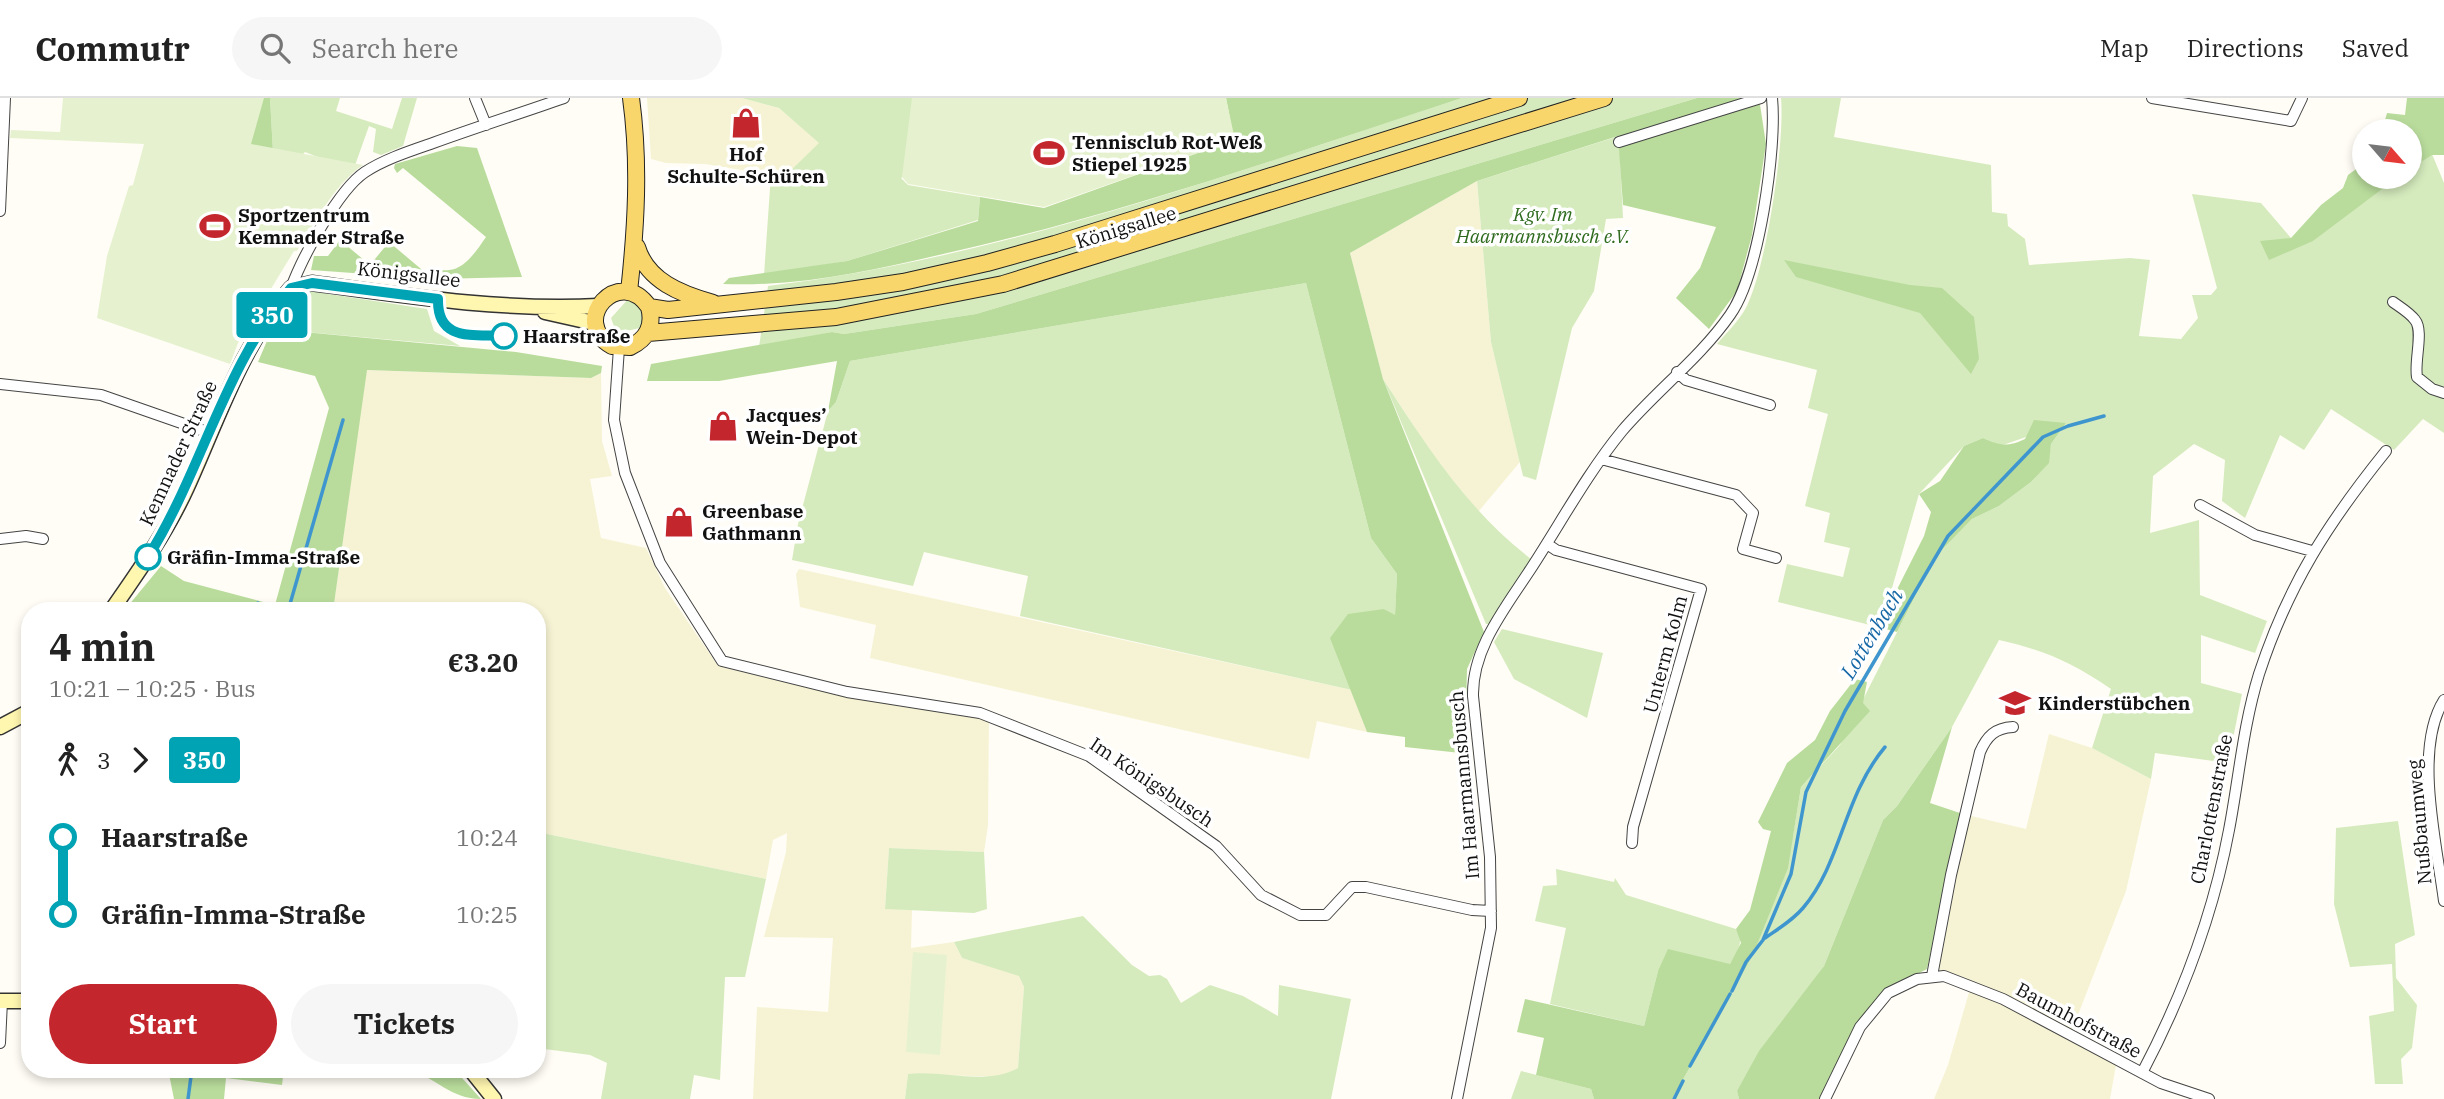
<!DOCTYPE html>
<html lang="en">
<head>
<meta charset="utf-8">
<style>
  :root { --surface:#fff; --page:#f6f6f6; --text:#222; --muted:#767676; --line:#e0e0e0; --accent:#c4262e }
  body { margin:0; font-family:"IBM Plex Serif",serif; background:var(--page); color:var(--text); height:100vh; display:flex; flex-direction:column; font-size:26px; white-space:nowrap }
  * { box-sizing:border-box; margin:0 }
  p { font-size:23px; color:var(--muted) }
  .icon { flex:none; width:38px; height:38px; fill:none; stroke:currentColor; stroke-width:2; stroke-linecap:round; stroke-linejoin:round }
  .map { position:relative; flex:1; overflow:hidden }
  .sheet { position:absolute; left:21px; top:504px; width:525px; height:476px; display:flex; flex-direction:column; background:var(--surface); border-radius:28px; box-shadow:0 4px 10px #0003 }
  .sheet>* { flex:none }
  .badge { padding:0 14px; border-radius:5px; font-size:24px; line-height:46px }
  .needle { width:46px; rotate:118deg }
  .tools { position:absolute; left:2352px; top:21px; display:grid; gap:14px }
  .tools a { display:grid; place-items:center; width:70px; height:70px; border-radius:50%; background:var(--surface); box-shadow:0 4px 10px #0003; font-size:35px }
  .map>.badge { position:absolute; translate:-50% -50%; box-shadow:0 0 0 4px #fff }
  .legs { display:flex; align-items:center; gap:10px; height:77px; padding:0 28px; font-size:23px }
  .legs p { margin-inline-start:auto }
  .head { display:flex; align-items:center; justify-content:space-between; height:119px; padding:0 28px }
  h1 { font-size:38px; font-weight:700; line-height:52px }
  .action { display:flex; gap:14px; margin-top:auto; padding:14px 28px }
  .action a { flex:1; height:80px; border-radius:42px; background:var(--accent); color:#fff; font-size:28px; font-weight:700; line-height:80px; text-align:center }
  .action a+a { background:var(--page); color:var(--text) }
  ul { padding:0 28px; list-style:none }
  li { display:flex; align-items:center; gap:24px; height:77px; font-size:26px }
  li i { display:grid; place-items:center; width:10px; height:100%; margin:0 9px; background:currentColor }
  li i::after { content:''; width:18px; height:18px; margin:-9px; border:5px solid; border-radius:50%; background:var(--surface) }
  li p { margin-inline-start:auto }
  li:first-child i { background:linear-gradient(#0000 50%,currentColor 0) }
  li:last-child i { background:linear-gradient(currentColor 50%,#0000 0) }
  header { display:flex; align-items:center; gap:42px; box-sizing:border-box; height:98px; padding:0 35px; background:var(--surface); border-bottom:2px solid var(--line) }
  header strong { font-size:33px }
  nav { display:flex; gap:38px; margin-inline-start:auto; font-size:24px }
  .search { width:490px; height:63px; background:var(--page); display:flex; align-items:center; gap:18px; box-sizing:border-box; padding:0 24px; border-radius:38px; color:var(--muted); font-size:26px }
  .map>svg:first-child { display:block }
</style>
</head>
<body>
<header>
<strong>Commutr</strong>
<div class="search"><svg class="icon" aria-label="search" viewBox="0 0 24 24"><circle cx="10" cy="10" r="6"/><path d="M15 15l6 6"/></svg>Search here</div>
<nav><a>Map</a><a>Directions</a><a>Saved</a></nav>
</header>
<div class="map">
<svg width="2444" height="1001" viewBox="0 0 2444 1001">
  <rect width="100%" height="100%" fill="#fffdf5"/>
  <path fill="#f6f3d4" d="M647 0H742L779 10 820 45 784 79 705 66 666 65 651 61Z
    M1477 83 1491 244 1520 364 1478 414 1434 359 1383 281 1350 155Z
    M366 272 591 280 601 275 602 343 612 378 590 381 601 440 646 450 665 490 718 568 795 587 989 619 988 727 984 754 889 750 885 810 912 812 911 850 954 844 962 860 1019 877 1024 889 1018 970 1001 979 908 976 905 1001H753L757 909 828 914 833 840 764 839 786 754 787 735 773 742 766 781 537 734V513H333Z
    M799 471 1352 592 1367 634 1317 623 1309 661 870 560 876 527 800 509 796 476Z
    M2049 636 2092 650 2151 681 2126 793 2071 935 1963 879 1937 871 1967 717 2026 731Z
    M1970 891 2016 911 2116 967 2110 1001H1934L1948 967Z"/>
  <path fill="#d5ebbd" d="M270 0H340L336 13 392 31 402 0H417L403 48 381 57 373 54 376 31 369 28 353 73 305 54 299 60 273 54Z
    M742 0H938L905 78 901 80 908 87 980 99 978 122 847 163 764 177 771 76 784 79 819 45 779 10Z
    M1462 0H1697L976 216 844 236 832 234 759 249 768 188C1003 160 1237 73 1462 0Z
    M1781 0H1841L1834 39 1991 67 1992 114 2007 116 2008 128 2025 141 2029 167 2130 160 2150 162 2139 238 2181 241 2198 220 2192 197H2211L2217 190 2192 96 2261 105 2291 140 2313 143C2335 125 2383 79 2410 79V71L2432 56 2444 85V335L2423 321 2394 352 2331 311 2304 352 2280 337 2245 420 2222 403 2225 362 2194 346 2153 378 2150 435 2199 422 2200 497 2267 523 2255 555 2201 537V585L2242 596 2228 665 2155 655 2151 681 2092 650 2111 591C2071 564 2047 553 1999 542L1952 629 1897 708 1883 722 1824 868 1737 993 1739 1001H1672L1752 859 1793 738 1801 689 1840 647 1935 459 1972 421 1999 408 2031 384 2048 365 2051 346 2066 325 2000 348 1983 340 1964 348 1919 396 1886 511 1878 529 1778 504 1787 466 1843 479 1850 450 1824 444 1830 415 1805 408 1828 316 1808 310 1817 272 1717 246C1728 233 1743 219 1749 203 1767 162 1785 44 1781 0Z
    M1619 38 1623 120 1606 121 1594 193 1572 230 1536 382 1523 378 1491 244 1477 83Z
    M1306 185 1371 440 1397 476 1395 518 1384 511 1331 540 1352 592 1020 518 1028 478 924 454 913 488 792 462 798 426 828 313 836 304 850 263Z
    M296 191 427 211 434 233 460 248 272 231Z
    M629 200 641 209 644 229 622 234 615 231 611 220Z
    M1383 281C1426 347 1468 413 1531 461L1490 526H1486Z
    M1502 531 1603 555 1587 620 1514 581 1494 544Z
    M2398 723 2415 837 2395 846 2396 880 2417 907 2412 950 2401 961 2403 986H2375L2369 918 2394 913 2392 866 2350 869 2334 806 2336 730Z
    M537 734 766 781 745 879H725L720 982 694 977 690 1001H601L607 965 590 957 537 950Z
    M889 750 984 754 987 811 974 815 885 811Z
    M1556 771 1614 784 1615 780 1626 797 1736 831C1745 844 1737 854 1730 866L1658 873 1644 928 1550 906 1566 830 1535 823 1543 788 1557 787Z
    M1083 818 1132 867 1149 878 1160 877 1167 881 1181 905 1210 887 1243 898 1278 918 1279 887 1351 901 1331 1001H905L908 976C944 972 986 988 1018 970L1024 889 1019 878 962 860 954 844Z
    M1521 973 1591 991 1594 1001H1511Z"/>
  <path fill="#b9dc9c" d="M253 0H270L273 54 246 50Z
    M1226 0H1462C1291 56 1119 117 943 156 870 173 799 189 723 186L729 180 847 163 978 123 980 99 1044 110 1234 42Z
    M1697 0H1759L1766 46 1752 137 1737 193 1709 231 1676 200 1700 170 1716 129 1623 107 1618 38 1477 83 1350 155 1383 281 1484 534 1467 571 1466 609 1470 656 1405 649V639L1367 634 1330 540 1348 516 1384 511 1395 517 1397 476 1371 440 1306 185 850 263 836 304 828 313 837 263 719 283H647L651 266 832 234 844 236 976 216Z
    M2407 0H2444V57H2432L2410 71V33H2382L2387 15 2405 17Z
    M457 48 477 50 522 179 437 181 311 172 314 158H328L340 142 370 167 389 144 427 176C435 170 440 173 449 172 465 171 477 152 486 139L403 70 397 75 394 70 395 66Z
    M2363 66 2364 79H2398L2313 143 2269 162 2260 143 2291 140 2321 107 2343 90 2348 77Z
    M1784 162 1910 187 1942 190 1974 219 1979 261 1971 276 1920 215 1796 179Z
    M272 231 516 254 602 268 601 275 591 280 367 272 333 513H128V508L161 468 184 483 275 507 329 310 315 278 258 264Z
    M2034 322 2066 325 2051 346 2049 365 2031 384 1999 408 1972 421 1935 459 1897 534 1878 529 1924 438 1931 414 1919 396 1940 383 1964 348 1983 340C2000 348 2008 349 2025 341Z
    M1855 581 1867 584 1863 605 1870 613 1801 689 1788 770 1752 859 1672 1001H1594L1591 991 1536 977 1544 940 1517 934 1525 901 1644 928 1658 873 1668 851 1730 866 1741 845 1736 831 1750 812 1771 733 1763 731 1758 724 1787 665 1815 642 1830 613Z
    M1952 629 1930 705 1963 716 1927 871 1886 892 1821 1001H1739L1737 993 1759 953 1824 868 1883 722 1897 708Z
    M168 971H284L282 987 226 980 224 1001H174Z
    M407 971H454L481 1001C450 1001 438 980 407 971Z"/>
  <path fill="#e6f2cf" d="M63 0H264L251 46 363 67C333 88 316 123 297 153H294L238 245 230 266 97 220 107 158 129 88 133 87 144 46 10 40 11 32 60 34Z
    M912 0H1226L1235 42 1044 109 908 86 902 79Z
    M913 854 947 857 940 957 906 954Z"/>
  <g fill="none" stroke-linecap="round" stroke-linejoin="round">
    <path stroke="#3f96cf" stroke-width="3.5" d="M258 505 277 513
      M288 513 343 322
      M1765 840C1778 831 1792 823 1803 810 1842 764 1843 699 1885 649
      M1732 893 1746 864 1763 842 1791 776 1806 694 1845 613 1948 438 2043 339 2068 328 2104 318
      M1690 968 1730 896
      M188 1001 192 971
      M1674 1001 1683 983"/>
    <g stroke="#444" stroke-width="12">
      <path id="street" d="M475 0 486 27
        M2152 0 2291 23 2302 0
        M1619 44 1761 0
        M0 113 5 0
        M291 190C302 160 338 92 365 74 385 61 410 53 433 45 477 29 521 15 564 0
        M2393 204C2400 209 2410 215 2415 222 2424 233 2414 263 2417 279L2432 291 2444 295
        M619 250 614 322 625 375 660 465 722 563 847 594 980 615 1089 658 1216 748 1261 797 1300 817H1326L1352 789H1366L1472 812 1491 813
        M1677 274 1686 282 1770 307
        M0 286 101 297 210 335
        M1601 361 1736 397 1753 415 1743 451 1776 460
        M2200 407 2255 437 2312 453
        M0 441 26 438 43 441
        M1547 446 1556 452 1701 491 1633 729 1632 745
        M2444 602C2413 651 2437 747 2444 803
        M1932 878 1951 777 1980 654C1987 638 1995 630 2013 629
        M0 945 2 903
        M2142 975C2182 899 2213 817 2229 732 2239 680 2243 628 2259 576 2288 487 2328 425 2386 353
        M1457 1001 1491 830 1490 759 1473 598C1472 552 1503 513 1528 475 1559 428 1586 377 1622 333 1656 293 1700 260 1730 217 1759 176 1777 50 1772 0
        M1825 1001 1860 929 1888 895 1917 881 1944 878 2003 901 2161 985 2209 1001"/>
    </g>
    <g stroke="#333" stroke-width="17">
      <path id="secondary" d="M545 214 594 225
        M111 513C139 473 167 433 187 389 218 321 241 248 291 190L312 185C407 198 503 213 598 208
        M0 629 30 613
        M0 903H30
        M470 971 494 1001"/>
    </g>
    <g stroke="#222" stroke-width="18">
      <path id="primary" d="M637 149C647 183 681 196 713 205
        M629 194C636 129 640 66 631 0
        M649 209C654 228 647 241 630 249L612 248C568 223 620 166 649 209L668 212 836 194 903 184 987 165 1055 146 1519 0
        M648 235 836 219 1003 186 1604 0"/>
    </g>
    <use href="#street" stroke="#fff" stroke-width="10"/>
    <use href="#secondary" stroke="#fff6b0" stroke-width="14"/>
    <use href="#primary" stroke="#f9d66b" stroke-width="16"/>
  </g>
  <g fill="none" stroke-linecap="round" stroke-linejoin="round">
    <g stroke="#fff" stroke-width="16">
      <path id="line-1" d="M148 459C202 373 224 268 291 190L312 185 438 201C437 244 473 236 504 238"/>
    </g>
    <use href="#line-1" stroke="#00a3b4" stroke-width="10"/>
  </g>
  <defs>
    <g id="shop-bare" transform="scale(2.415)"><path d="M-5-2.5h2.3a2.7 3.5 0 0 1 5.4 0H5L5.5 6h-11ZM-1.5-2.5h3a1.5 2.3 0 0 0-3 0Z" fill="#c4262e" stroke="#fff" stroke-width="2.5" paint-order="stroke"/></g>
    <g id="stadium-bare" transform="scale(2.415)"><path d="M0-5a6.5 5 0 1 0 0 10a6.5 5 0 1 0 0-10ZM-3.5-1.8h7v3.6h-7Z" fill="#c4262e" stroke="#fff" stroke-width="2.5" paint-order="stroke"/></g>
    <g id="school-bare" transform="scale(2.415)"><path d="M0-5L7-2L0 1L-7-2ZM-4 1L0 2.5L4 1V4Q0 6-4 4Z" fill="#c4262e" stroke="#fff" stroke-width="2.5" paint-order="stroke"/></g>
  </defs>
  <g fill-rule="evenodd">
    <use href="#shop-bare" x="746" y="25"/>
    <use href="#stadium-bare" x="1049" y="55"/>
    <use href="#stadium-bare" x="215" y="128"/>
    <use href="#shop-bare" x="723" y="328"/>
    <use href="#shop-bare" x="679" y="424"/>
    <use href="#school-bare" x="2015" y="605"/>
  </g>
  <g fill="#fff" stroke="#00a3b4" stroke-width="3.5">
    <circle cx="504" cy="238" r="12"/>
    <circle cx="148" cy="459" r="12"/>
  </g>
  <g text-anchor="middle" stroke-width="7" stroke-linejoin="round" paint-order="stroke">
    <g font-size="19" font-weight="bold" fill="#111" stroke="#fff" text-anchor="start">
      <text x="1072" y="51">Tennisclub Rot-Weß<tspan x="1072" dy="22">Stiepel 1925</tspan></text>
      <text x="746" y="63" text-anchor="middle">Hof<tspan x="746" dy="22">Schulte-Schüren</tspan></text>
      <text x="238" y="124">Sportzentrum<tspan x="238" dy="22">Kemnader Straße</tspan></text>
      <text x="746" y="324">Jacques’<tspan x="746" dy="22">Wein-Depot</tspan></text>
      <text x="702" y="420">Greenbase<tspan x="702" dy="22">Gathmann</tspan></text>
      <text x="2038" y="612">Kinderstübchen</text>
    </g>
    <g font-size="19" font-style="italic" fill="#2f6b1f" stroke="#fff">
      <text x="1543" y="123">Kgv. Im<tspan x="1543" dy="22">Haarmannsbusch e.V.</tspan></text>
    </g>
    <g font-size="19" fill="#111" stroke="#fff">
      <text transform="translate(1126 129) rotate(-17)" y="7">Königsallee</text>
      <text transform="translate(409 176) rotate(7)" y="7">Königsallee</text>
      <text transform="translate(178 355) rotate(-65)" y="7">Kemnader Straße</text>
      <text transform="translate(1665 556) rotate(-75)" y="7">Unterm Kolm</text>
      <text transform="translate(1152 684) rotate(34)" y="7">Im Königsbusch</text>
      <text transform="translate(1464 687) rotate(-95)" y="7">Im Haarmannsbusch</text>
      <text transform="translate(2211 711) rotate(-79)" y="7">Charlottenstraße</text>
      <text transform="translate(2419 724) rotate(-95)" y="7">Nußbaumweg</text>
      <text transform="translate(2079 922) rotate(28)" y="7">Baumhofstraße</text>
    </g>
    <g font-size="19" font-weight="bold" fill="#111" stroke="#fff" text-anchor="start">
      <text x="523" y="245">Haarstraße</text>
      <text x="167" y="466">Gräfin-Imma-Straße</text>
    </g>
    <g font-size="21" font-style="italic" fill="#1768a6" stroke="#fff">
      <text transform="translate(1872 536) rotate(-59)" y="7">Lottenbach</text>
    </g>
  </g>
</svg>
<div class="tools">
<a><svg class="needle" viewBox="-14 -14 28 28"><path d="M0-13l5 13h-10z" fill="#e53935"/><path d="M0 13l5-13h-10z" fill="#767676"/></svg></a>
</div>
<b class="badge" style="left:272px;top:217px;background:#00a3b4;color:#fff">350</b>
<section class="sheet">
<div class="head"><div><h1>4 min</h1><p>10:21 – 10:25 · Bus</p></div><b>€3.20</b></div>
<div class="legs"><svg class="icon" aria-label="walk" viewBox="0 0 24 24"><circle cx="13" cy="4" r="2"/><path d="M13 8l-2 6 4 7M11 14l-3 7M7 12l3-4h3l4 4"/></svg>3<svg class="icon" aria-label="forward" viewBox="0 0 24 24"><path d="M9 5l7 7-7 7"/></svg><b class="badge" style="background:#00a3b4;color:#fff">350</b></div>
<ul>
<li><i style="color:#00a3b4"></i><b>Haarstraße</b><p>10:24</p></li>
<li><i style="color:#00a3b4"></i><b>Gräfin-Imma-Straße</b><p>10:25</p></li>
</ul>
<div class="action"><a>Start</a><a>Tickets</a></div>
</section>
</div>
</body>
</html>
